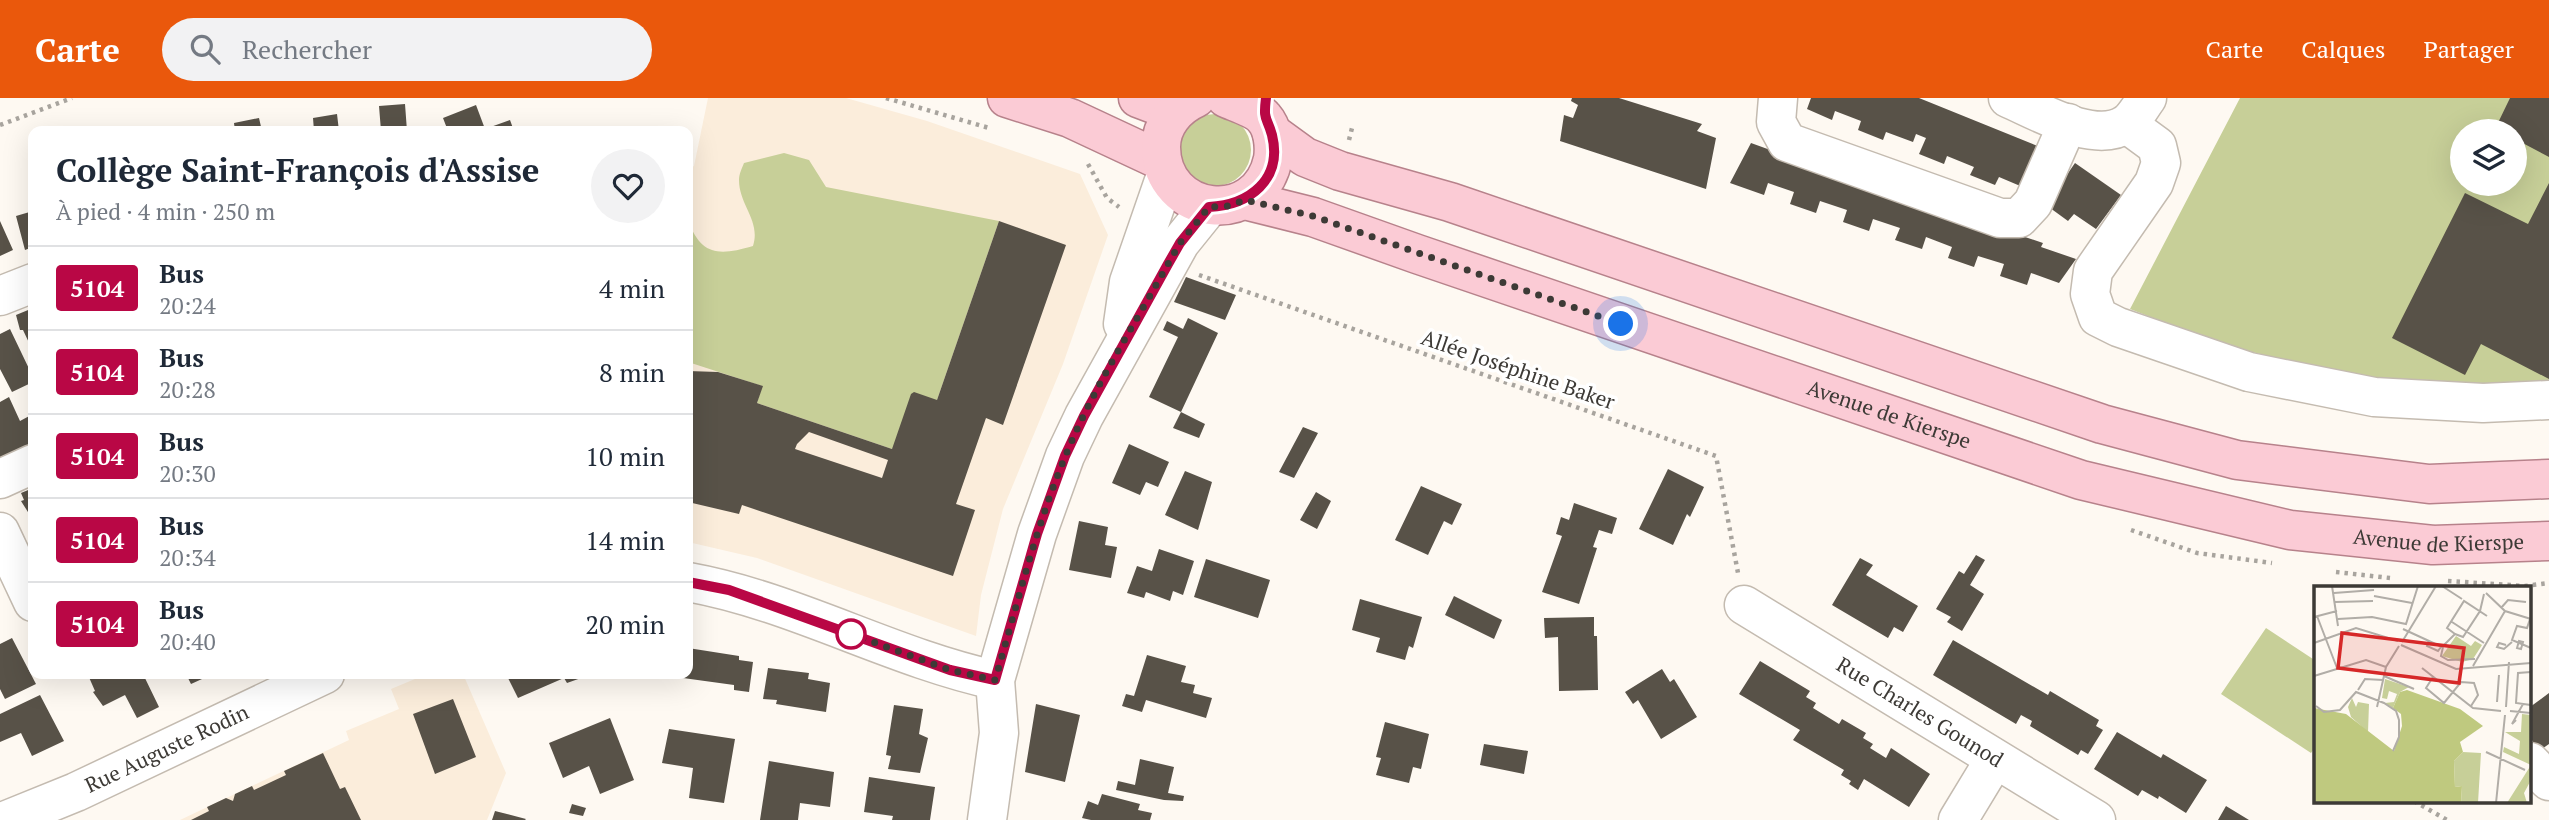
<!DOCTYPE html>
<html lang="fr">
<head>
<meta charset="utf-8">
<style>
  :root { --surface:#fff; --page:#f2f2f3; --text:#1f2937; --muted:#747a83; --line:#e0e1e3; --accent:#ea580c }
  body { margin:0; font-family:"PT Serif",serif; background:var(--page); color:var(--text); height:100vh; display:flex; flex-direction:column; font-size:26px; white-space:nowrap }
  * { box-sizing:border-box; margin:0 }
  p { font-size:23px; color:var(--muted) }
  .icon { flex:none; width:38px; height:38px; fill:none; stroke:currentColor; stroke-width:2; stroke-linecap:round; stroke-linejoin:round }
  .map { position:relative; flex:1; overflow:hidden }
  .panel { position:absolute; left:28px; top:28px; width:665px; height:553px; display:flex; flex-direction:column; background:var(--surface); border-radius:14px; box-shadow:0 7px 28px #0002 }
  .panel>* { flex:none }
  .badge { padding:0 14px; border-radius:5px; font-size:24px; line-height:46px }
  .tools { position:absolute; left:2450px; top:21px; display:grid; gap:14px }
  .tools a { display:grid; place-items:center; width:77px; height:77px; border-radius:50%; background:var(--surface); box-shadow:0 7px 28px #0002; font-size:35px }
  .you { position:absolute; width:35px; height:35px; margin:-18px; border:5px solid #fff; border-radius:50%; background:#1a73e8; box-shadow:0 0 0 10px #1a73e833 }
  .map>.badge { position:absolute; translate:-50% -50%; box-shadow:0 0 0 4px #fff }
  .round { display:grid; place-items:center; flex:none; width:74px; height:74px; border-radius:37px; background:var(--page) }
  .headline { display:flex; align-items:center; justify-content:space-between; height:119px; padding:0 28px }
  h1 { font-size:33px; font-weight:600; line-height:52px }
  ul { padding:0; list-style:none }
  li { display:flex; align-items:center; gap:21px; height:84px; padding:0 28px; border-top:2px solid var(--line) }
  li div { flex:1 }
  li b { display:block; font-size:26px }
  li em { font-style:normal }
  li .badge { min-width:77px; font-weight:700; text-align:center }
  header { display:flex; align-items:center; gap:42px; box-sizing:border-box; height:98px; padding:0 35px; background:var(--accent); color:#fff }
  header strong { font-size:33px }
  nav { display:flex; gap:38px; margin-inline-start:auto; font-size:24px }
  .search { width:490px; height:63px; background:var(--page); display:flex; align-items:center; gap:18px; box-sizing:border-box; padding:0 24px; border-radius:38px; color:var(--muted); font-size:26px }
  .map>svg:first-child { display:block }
</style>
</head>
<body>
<header>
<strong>Carte</strong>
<div class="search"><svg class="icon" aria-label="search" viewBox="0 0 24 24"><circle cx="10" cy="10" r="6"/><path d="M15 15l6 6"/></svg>Rechercher</div>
<nav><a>Carte</a><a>Calques</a><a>Partager</a></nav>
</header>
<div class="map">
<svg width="2549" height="722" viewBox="0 0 2549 722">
  <rect width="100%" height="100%" fill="#fef9f2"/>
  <path fill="#fbeddb" d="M708 0H846L927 23 1080 76 1108 137 1063 266 1003 411 981 497 976 538 757 460 688 444V71L694 68Z
    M427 576H463L506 675 487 722H180L349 642 346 633 399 611 391 591Z"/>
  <path fill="#c7cf98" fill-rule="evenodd" d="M2240 0H2549V286H2446L2382 282 2287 263 2217 245 2130 211ZM2462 33H2515V86H2462Z
    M1179 52a36 36 0 1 1 72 0a36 36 0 1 1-72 0Z
    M784 55 809 62 826 89 999 123 937 302 892 351 757 305 762 288 688 264V122C701 158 719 158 753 148 761 123 739 107 739 82 739 76 742 70 744 65Z
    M2266 530 2316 563V648L2311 655 2221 596Z"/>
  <path fill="#585248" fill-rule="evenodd" d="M1572 0H1619L1702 26 1697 33 1716 40 1706 91 1560 43 1564 17 1573 20 1578 7 1571 3Z
    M1811 0H1919L2040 49 2025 90 1999 79 1995 87 1970 77 1974 69 1947 58 1944 66 1919 56 1926 40 1916 36 1913 44 1886 34 1883 42 1858 32 1861 23 1835 13 1832 22 1807 11Z
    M2510 0H2549V59L2515 41V33L2495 31Z
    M405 6 407 33H381L379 8Z
    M476 7 485 31 510 22 514 33H448L443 20Z
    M337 16 339 33H314L313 20Z
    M259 20 262 33H235L234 25Z
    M1751 45 1988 131 2015 140 2016 136 2043 145 2041 149 2076 161 2059 185 2031 175 2027 187 2000 178 2004 166 1978 158 1974 169 1948 160 1952 149 1926 139 1922 151 1895 142 1900 130 1873 121 1869 133 1843 124 1847 112 1820 103 1816 115 1790 106 1794 94 1768 85 1764 97 1730 85Z
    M2075 65 2121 97 2096 131 2074 116 2068 123 2046 107Z
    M2549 85V281L2481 246 2465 277 2392 240 2465 95 2528 126Z
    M33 113V149L25 152 16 118Z
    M0 123 13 152 0 158Z
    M999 123 1066 147 1003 327 986 320 956 406 975 412 953 478 742 407 739 416 688 404V273L718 274 763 288 757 305 892 351 911 296 914 294 937 302ZM809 334 888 362 882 380 795 351 797 346Z
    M1186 179 1236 197 1225 222 1174 204Z
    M33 210V248L31 249 23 232H20L16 217Z
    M1188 220 1218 235 1181 314 1149 299 1178 239 1163 232 1167 223 1183 231Z
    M10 231 33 279V284L12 294 0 271V236Z
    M9 299 20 323 33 316V345L0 360V304Z
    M1181 314 1205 326 1199 340 1173 330Z
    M1303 329 1318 335 1294 380 1279 374Z
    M1129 346 1169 364 1158 389 1146 384 1140 397 1112 385Z
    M1668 371 1704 389 1690 419 1687 416 1673 447 1639 431Z
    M1185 373 1212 384 1198 432 1165 417Z
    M1421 388 1462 406 1452 427 1444 423 1428 457 1395 442Z
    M33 390V422L21 403 24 402 21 395Z
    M1316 394 1331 403 1317 431 1300 422Z
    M1574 405 1617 420 1612 436 1599 432 1593 449 1597 450 1579 506 1542 494 1562 438 1556 436 1561 419 1569 422Z
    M1079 423 1108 429 1105 447 1117 449 1111 480 1069 472Z
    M1159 451 1194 463 1183 497 1173 493 1170 503 1146 494 1144 500 1127 495 1137 468 1152 473Z
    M1976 457 1985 462 1970 487 1984 496 1962 533 1947 524 1951 519 1936 511 1959 473 1964 476Z
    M1860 460 1873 467 1866 477 1918 508 1903 534 1894 529 1888 540 1832 507Z
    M1206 461 1270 482 1258 520 1194 499Z
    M1454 498 1502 522 1494 541 1445 517Z
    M1360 501 1422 519 1413 550 1409 548 1405 562 1376 554 1380 540 1352 532Z
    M1594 519V538H1597L1598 592 1559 593 1558 539 1545 540 1544 520Z
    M12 540 36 586 5 601 0 591V546Z
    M1953 542 2048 597 2050 593 2099 622 2096 628 2103 632 2088 656 2081 652 2078 657 2030 628 2032 623 2021 617 2016 626 1933 577Z
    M688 550 739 558V562L753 564 749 594 734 592V587L683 580 684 576H688Z
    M1147 557 1186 568 1181 584 1195 587 1193 595 1212 600 1206 620 1146 602 1142 614 1122 608 1126 596 1134 598Z
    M1760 563 1810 593 1806 599 1816 605 1813 610 1839 626 1842 621 1866 635 1863 640 1873 646 1870 650 1886 660 1891 650 1930 676 1909 709 1864 681 1858 692 1849 686 1851 683 1841 677 1844 672 1793 642 1800 632 1739 596Z
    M768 570 809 575 808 581 830 585 826 614 776 606 777 602 763 601Z
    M1662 571 1670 584 1674 581 1697 619 1661 641 1638 602 1633 606 1625 594Z
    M91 576H143L159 609 137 620 125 597 103 608 93 594 95 593 88 577Z
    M186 576H213L191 586Z
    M506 576H579L581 580 567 585 564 580 518 600Z
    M2549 595V646L2539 653 2530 639V609Z
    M40 597 64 643 32 658 21 635 0 644V616Z
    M453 601 476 659 435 676 413 616Z
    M1036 606 1080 617 1065 684 1025 674Z
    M894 607 923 611 919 636 928 640 920 675 888 671 891 658 886 657Z
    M610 620 634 682 600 696 589 668 563 680 549 645Z
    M1385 624 1429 636 1421 671 1413 669 1409 685 1376 677 1381 660 1376 659Z
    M669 631 735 641 724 705 689 700 693 670 662 665Z
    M2117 634 2161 660 2163 656 2207 682 2186 715 2159 698 2158 701 2142 692 2138 698 2094 671Z
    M1484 646 1528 653 1524 676 1480 667Z
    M323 655 340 691 345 689 361 722H191L209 713 207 709 226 700 233 703 235 696 252 688 254 692 286 677 284 673Z
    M1140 661 1174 669 1168 695 1184 698 1183 703 1164 702 1116 692 1118 683 1135 687Z
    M769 663 834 674 830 709 800 705 798 722H760Z
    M869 679 935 689 930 722H892L893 718 864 714Z
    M1102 696 1140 706 1138 712 1152 715 1150 722H1091L1082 720 1088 703 1098 707Z
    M572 706 586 710 583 718 569 715Z
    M2226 708 2249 722H2218Z
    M495 713 526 721 525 722H492Z"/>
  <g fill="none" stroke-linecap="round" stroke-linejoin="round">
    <g stroke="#c4bbb0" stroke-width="41">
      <g id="minor">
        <path d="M1778 0 1776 24 1787 44 2000 120H2019L2033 105 2068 25"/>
        <path d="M2008 0C2038 13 2095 47 2126 26 2134 21 2141 8 2147 0"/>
        <path d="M2127 26 2157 48 2161 65 2154 85 2093 173 2090 196 2098 219 2118 229 2249 274 2374 299 2483 305 2549 302"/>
        <path d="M0 198 33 185"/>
        <path d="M1123 226 1129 184 1166 77"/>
        <path d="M0 381 33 366"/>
        <path d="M0 434 33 504"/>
        <path d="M688 484C794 503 890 559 995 582"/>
        <path id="s1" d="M1744 507 2096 722"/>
        <path d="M2530 664 2549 683"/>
        <path id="s2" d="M7 722 76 694 325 576"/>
        <path d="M987 722 999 635 995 582 1037 436 1065 358 1084 318 1180 145 1209 109"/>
        <path d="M1958 722 1995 661"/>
      </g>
    </g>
    <g stroke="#b7828b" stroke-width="41">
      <g id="major">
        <path d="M1007 0 1070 20 1162 63"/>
        <path d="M1138 0 1175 14"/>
        <path d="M1196 0C1176 9 1161 27 1161 49 1161 118 1258 131 1273 61 1275 48 1273 30 1264 20 1257 11 1237 5 1226 0"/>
        <path d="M1272 35 1305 59 1340 73 1450 104 2102 326 2237 362 2429 386 2549 381"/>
        <path id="s3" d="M1245 102 1313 119 1417 156 2081 382 2290 432 2433 447 2549 443"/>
      </g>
    </g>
    <path stroke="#a8a49e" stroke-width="4.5" stroke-dasharray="3.5 5" stroke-linecap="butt" d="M886 0 989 30
      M0 27 72 0
      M1349 42 1353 26
      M1088 66 1107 100 1119 109
      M1199 177 1716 358 1738 475
      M2131 432 2197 455 2272 465
      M2336 474 2390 480
      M2448 483 2525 488 2549 485
      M2414 703 2447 722"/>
    <use href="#minor" stroke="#fff" stroke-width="38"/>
    <use href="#major" stroke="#fbcbd5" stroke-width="38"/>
  </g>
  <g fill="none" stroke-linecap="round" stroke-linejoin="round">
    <g stroke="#fff" stroke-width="16">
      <path id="line" d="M688 484 729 492 950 572 995 582 1037 436 1065 358 1084 318 1168 166 1180 145 1209 109C1249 107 1283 82 1272 37 1267 18 1263 24 1266 0"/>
    </g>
    <use href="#line" stroke="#b90745" stroke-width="10"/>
    <path stroke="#3d3a36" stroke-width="7" stroke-dasharray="0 12.6" d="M851 536 950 572 995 582C1017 508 1035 431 1065 359 1092 292 1133 229 1168 166L1180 145 1209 109 1228 108 1245 102 1313 118 1621 226"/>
  </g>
  <circle fill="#fff" stroke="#b90745" stroke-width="3.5" cx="851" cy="536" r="14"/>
  <g text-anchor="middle" stroke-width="7" stroke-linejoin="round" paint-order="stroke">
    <g font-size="21" fill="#3d3a36" stroke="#fff">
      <text transform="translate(1518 272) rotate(19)" y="7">Allée Joséphine Baker</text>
      <text dy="7" stroke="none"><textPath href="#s3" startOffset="679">Avenue de Kierspe</textPath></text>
      <text dy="7" stroke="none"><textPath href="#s3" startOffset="1246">Avenue de Kierspe</textPath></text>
      <text dy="7" stroke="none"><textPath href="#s1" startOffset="206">Rue Charles Gounod</textPath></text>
      <text dy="7" stroke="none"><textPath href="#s2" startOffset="175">Rue Auguste Rodin</textPath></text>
    </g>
  </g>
  <g transform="translate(2314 488)">
    <rect width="217" height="217" fill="#fef9f2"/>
    <path d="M142 50 157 60 161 55 168 59 159 73 148 76 128 70ZM71 93 95 101 86 106 79 122 71 117 80 116 83 108 75 105 73 113 68 112ZM38 112 42 121 44 116 55 118 54 146 37 131 34 121ZM208 128 217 129V194L210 207 213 217H193L217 179 189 166 190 161 205 168 206 155 191 146H207ZM149 166 167 167 164 217H147L148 200 141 201 140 175Z" fill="#c7cf98"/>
    <path d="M93 104 146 123 169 140 146 156 149 166 140 175 141 201 148 200 147 217H0V122L32 128 80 165 88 140 87 128 79 122 86 106Z" fill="#bfc97f"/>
    <path fill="none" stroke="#b1ada7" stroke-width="2" d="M18 0 24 40M128 0 148 13M20 7 60 4M172 7 191 25 217 33M60 10 98 17M21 16 59 15M187 22 194 14 212 16M3 30 23 82M0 31 23 25M24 33 58 31 92 38 104 0M216 33 213 42 203 40 198 54 217 62M138 36 170 57M89 43 128 61 141 48M141 48 133 42 150 15 173 30M141 48 149 51 166 25 170 8M115 54 113 60 124 65 127 61M205 55 209 56 207 63 203 62ZM88 56 122 0M0 57 42 42 84 55M87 59 142 83 217 77M192 59 185 57 183 61 190 63 198 56M129 61 127 70 134 74 161 73M159 80 191 25M108 82 159 122 187 125M217 86 204 87 202 117 217 119V114M0 90 52 74 72 81M70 90 100 103M119 91 112 102 130 117 147 96 160 97 164 109 157 120M44 104 51 93 69 94M183 116 185 89M2 120 10 126 26 124 42 106 70 117 82 125 85 134V151L79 165M63 121 72 81 85 60M192 121 195 76M196 125 217 127M202 134 198 138 209 118M172 166 211 184M182 217 191 129"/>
    <path fill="#d62828" fill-opacity="0.15" stroke="#d62828" stroke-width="3.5" d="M28 47 150 62 145 97 24 82Z"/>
    <rect width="217" height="217" fill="none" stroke="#3d3a36" stroke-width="3.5"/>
  </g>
</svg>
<div class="tools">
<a><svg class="icon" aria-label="layers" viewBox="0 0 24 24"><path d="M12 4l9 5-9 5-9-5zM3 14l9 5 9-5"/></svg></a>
</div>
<div class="you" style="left:1621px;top:226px"></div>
<section class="panel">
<div class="headline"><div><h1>Collège Saint-François d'Assise</h1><p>À pied · 4 min · 250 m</p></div><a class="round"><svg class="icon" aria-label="heart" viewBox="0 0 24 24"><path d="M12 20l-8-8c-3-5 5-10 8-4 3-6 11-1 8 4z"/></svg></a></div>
<ul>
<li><span class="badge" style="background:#b90745;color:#fff">5104</span><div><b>Bus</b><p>20:24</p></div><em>4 min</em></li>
<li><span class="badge" style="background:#b90745;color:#fff">5104</span><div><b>Bus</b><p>20:28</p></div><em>8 min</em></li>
<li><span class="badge" style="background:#b90745;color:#fff">5104</span><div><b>Bus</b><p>20:30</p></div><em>10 min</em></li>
<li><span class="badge" style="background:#b90745;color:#fff">5104</span><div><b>Bus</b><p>20:34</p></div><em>14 min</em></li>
<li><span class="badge" style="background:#b90745;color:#fff">5104</span><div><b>Bus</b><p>20:40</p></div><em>20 min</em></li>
</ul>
</section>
</div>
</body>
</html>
